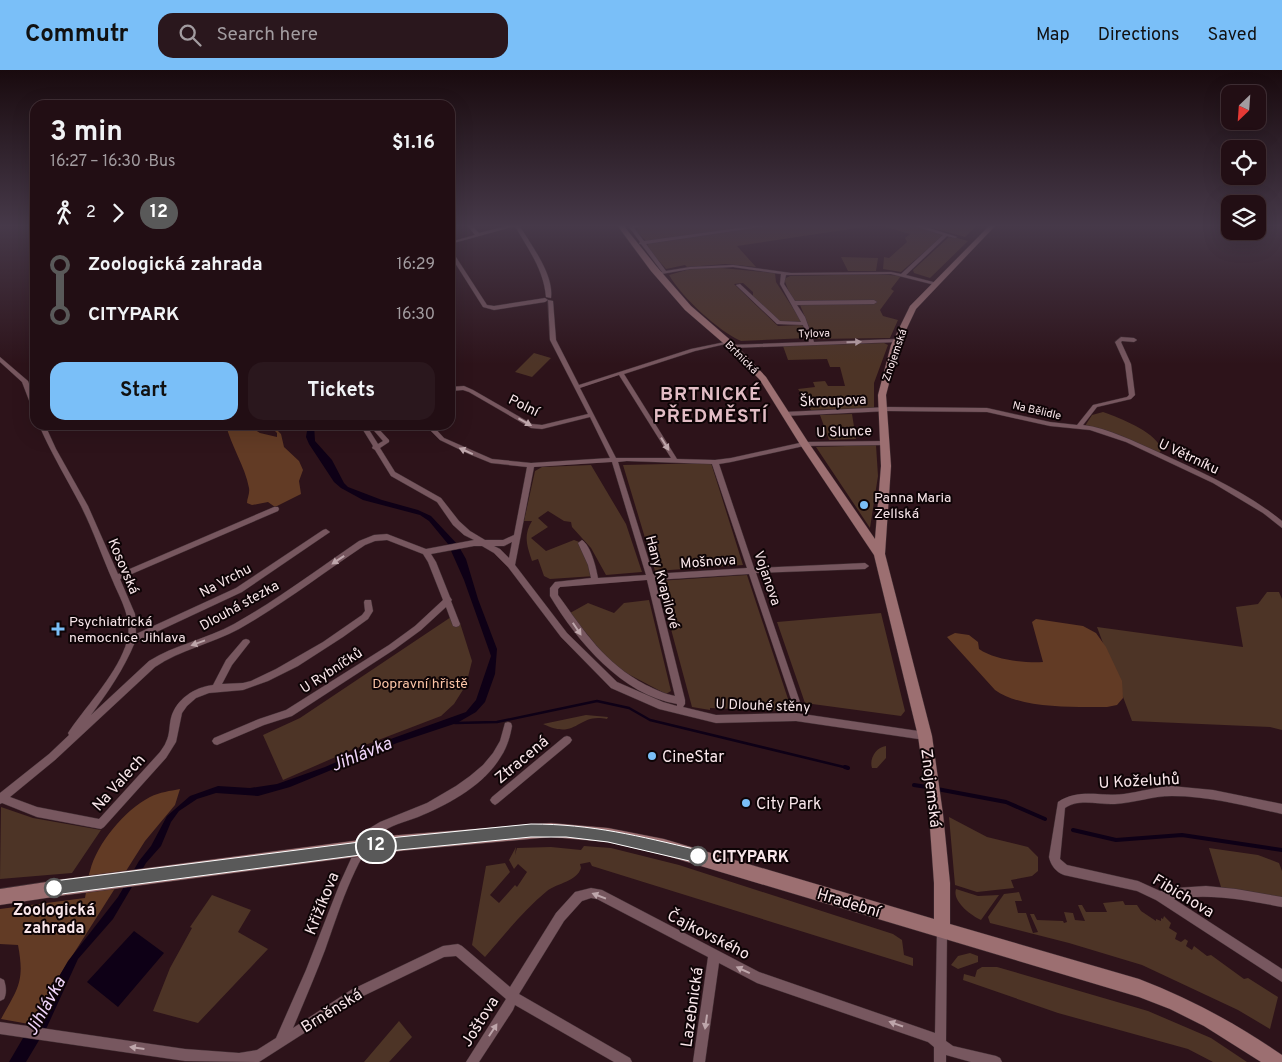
<!DOCTYPE html>
<html lang="en">
<head>
<meta charset="utf-8">
<style>
  :root { --surface:#220e14; --page:#2a171d; --text:#f1f3f6; --muted:#a29ca0; --line:#3f2e34; --accent:#7abff8 }
  body { margin:0; font-family:Overpass,sans-serif; background:var(--page); color:var(--text); height:100vh; display:flex; flex-direction:column; font-size:19px; white-space:nowrap }
  * { box-sizing:border-box; margin:0 }
  p { font-size:16px; color:var(--muted) }
  .icon { flex:none; width:28px; height:28px; fill:none; stroke:currentColor; stroke-width:2; stroke-linecap:round; stroke-linejoin:round }
  .map { position:relative; flex:1; overflow:hidden }
  .sheet { position:absolute; left:30px; top:30px; width:425px; height:330px; display:flex; flex-direction:column; background:var(--surface); border-radius:15px; box-shadow:0 5px 20px #0002,0 0 0 1px var(--line) }
  .sheet>* { flex:none }
  .badge { padding:0 10px; border-radius:16px; font-size:18px; line-height:32px }
  .needle { width:32px; rotate:205deg }
  .controls { position:absolute; left:1221px; top:15px; display:grid; gap:10px }
  .controls a { display:grid; place-items:center; width:45px; height:45px; border-radius:10px; background:var(--surface); box-shadow:0 5px 20px #0002,0 0 0 1px var(--line); font-size:25px }
  .map>.badge { position:absolute; translate:-50% -50%; box-shadow:0 0 0 2px #fff }
  .legs { display:flex; align-items:center; gap:8px; height:55px; padding:0 20px; font-size:16px }
  .legs p { margin-inline-start:auto }
  .summary { display:flex; align-items:center; justify-content:space-between; height:85px; padding:0 20px }
  h1 { font-size:28px; font-weight:700; line-height:38px }
  .button { display:flex; gap:10px; margin-top:auto; padding:10px 20px }
  .button a { flex:1; height:58px; border-radius:15px; background:var(--accent); color:#111; font-size:20px; font-weight:700; line-height:58px; text-align:center }
  .button a+a { background:var(--page); color:var(--text) }
  ul { padding:0 20px; list-style:none }
  li { display:flex; align-items:center; gap:18px; height:50px; font-size:19px }
  li i { display:grid; place-items:center; width:8px; height:100%; margin:0 6px; background:currentColor }
  li i::after { content:''; width:12px; height:12px; margin:-6px; border:4px solid; border-radius:50%; background:var(--surface) }
  li p { margin-inline-start:auto }
  li:first-child i { background:linear-gradient(#0000 50%,currentColor 0) }
  li:last-child i { background:linear-gradient(currentColor 50%,#0000 0) }
  header { display:flex; align-items:center; gap:30px; box-sizing:border-box; height:70px; padding:0 25px; background:var(--accent); color:#111 }
  header strong { font-size:24px }
  nav { display:flex; gap:28px; margin-inline-start:auto; font-size:18px }
  .search { width:350px; height:45px; background:var(--page); display:flex; align-items:center; gap:12px; box-sizing:border-box; padding:0 18px; border-radius:15px; color:var(--muted); font-size:19px }
  .map>svg:first-child { display:block }
</style>
</head>
<body>
<header>
<strong>Commutr</strong>
<div class="search"><svg class="icon" aria-label="search" viewBox="0 0 24 24"><circle cx="10" cy="10" r="6"/><path d="M15 15l6 6"/></svg>Search here</div>
<nav><a>Map</a><a>Directions</a><a>Saved</a></nav>
</header>
<div class="map">
<svg width="1282" height="992" viewBox="0 0 1282 992">
  <rect width="100%" height="100%" fill="#2d131a"/>
  <path fill="#4d3426" d="M656 155H758L646 171 636 161 639 157Z
    M775 155H877L737 176 756 197 726 194 687 197 685 195 666 199 646 176 650 173Z
    M879 155H911L944 165 901 202 883 199 884 187 889 188 907 172 905 168 910 164Z
    M922 155H977L965 167Z
    M950 166 968 171 930 208 914 203 913 200Z
    M841 187 878 188 876 201H848Z
    M711 197 775 203 776 212 802 252H780L753 228V222L743 213 734 214 778 256 801 255 804 256 808 268 741 271C720 262 682 228 669 205L690 199Z
    M877 204 901 206 891 219 894 221 880 240 883 246 898 250 890 268 814 269 800 235 876 231 796 232 789 222 784 209 790 206Z
    M884 273 888 275 874 313V338L811 340 808 335 815 334 812 329 806 330 798 319 815 317 813 312 825 311 828 316H845L840 297H830L827 289 788 290 783 276Z
    M534 283 551 288 532 307 515 302Z
    M1103 342C1122 349 1151 360 1161 377V381L1158 383 1085 356 1092 345Z
    M852 344 856 369 829 370 820 345Z
    M876 375 878 406 870 458 816 377Z
    M711 393 743 495 655 501 623 395Z
    M591 395 626 454 642 502 606 505 591 478 572 457 571 452 564 451 548 441 538 448 548 457 531 468 546 481 574 470 582 473 595 506 550 509 544 506 538 489 532 491C527 476 523 465 532 451H524L535 401 542 397Z
    M747 505 789 632 788 641 710 638V640L692 637 658 511Z
    M1267 522H1279L1282 529V660L1270 657 1132 651 1097 557 1243 577 1236 537 1258 534Z
    M649 530 671 621 666 624 613 596 570 543 588 533 614 543 624 533Z
    M881 543 905 641 901 646 805 633 777 552Z
    M451 547 456 554 460 553 472 591 466 615 454 634 441 646 347 682 283 710 263 665 300 648Z
    M586 645 608 647 607 649C577 642 578 671 543 654Z
    M886 676V688L877 698H872C869 689 876 677 886 676Z
    M1 737 33 748 101 760 72 803 0 809Z
    M949 747 987 767 1028 777 1038 787V801L1032 806 1011 810 1014 818 977 822 955 815Z
    M584 776 611 778 679 795 893 864 902 870 904 885 913 888V896L592 796 590 792 580 794 581 798C577 811 558 813 547 821 524 840 505 864 485 887L472 875 486 796 505 793 510 802 490 825 499 833 515 815 517 817 527 802 518 794 514 799 509 790 516 777 515 785 517 778 551 777 581 780Z
    M1209 778 1258 785 1279 793 1282 801V829L1221 817Z
    M956 819 978 826 999 825 981 850C970 845 952 831 956 819Z
    M1019 822 1022 831H1015L1018 843H1026L1033 863 1038 862 1030 844H1034L1037 850 1063 851 1064 853 1067 852 1064 842 1073 843 1075 850 1085 851 1078 835H1082L1086 842H1107L1103 833 1123 831 1125 835H1137L1141 841 1156 851V849L1161 851V848L1163 849 1164 846 1171 853 1169 858 1177 863 1175 869 1181 872 1185 869 1188 871 1186 876 1192 880 1194 876 1207 886 1211 885 1244 909 1248 908 1278 927 1270 959 1238 940 1142 895 1069 873 990 853 988 847 1004 824Z
    M212 825 251 840 238 862 268 879 198 953 153 941 170 898 192 858 190 857Z
    M970 883 978 886V892L958 899 951 895 958 886Z
    M982 897H997L1148 941 1211 968 1247 992H1213L1188 979 1058 943 963 910 964 904 975 907 977 900Z
    M399 951 412 967 389 992H364Z"/>
  <path fill="#623b25" d="M226 355H247L260 363 277 367V363L269 355H272L281 364 284 377 299 391 303 400 299 411 301 424 275 437 268 432 252 435 247 433C247 428 250 424 249 418 245 396 231 376 226 355Z
    M1036 549 1083 556 1096 563 1106 577 1122 611 1123 628 1117 635 1107 637C1075 637 1021 639 995 620L947 567 955 563 969 565 978 572 979 579C995 590 1024 593 1043 592L1032 552Z
    M180 719 175 735 145 771 29 954 1 949C18 918 25 912 18 875L0 874V839L85 828C87 819 87 809 90 801 97 773 125 740 150 727 160 722 170 721 180 719Z"/>
  <path fill="#0e0016" d="M308 355H314L315 371 332 390 344 413 348 417 382 430 418 440 431 446 458 475 466 489 478 529 497 579 495 604 485 632 476 642 457 653 397 673 290 717 258 726 216 723 197 729 179 741 171 752 161 776 146 793 113 849 78 889 47 957 26 992H9L68 891 118 827 139 791 151 776 167 746 190 726 218 716 250 718 277 714 325 697 385 671 466 642 476 630 491 586 464 510 448 474 429 451 420 445 363 430 341 418 334 412 309 374 306 367Z
    M134 861 164 883 118 937 87 912Z"/>
  <g fill="none" stroke-linecap="round" stroke-linejoin="round">
    <path stroke="#0e0016" stroke-width="2.5" d="M455 653 497 652 597 631 629 638 650 650 848 698"/>
    <path stroke="#0e0016" stroke-width="4" d="M845 697 848 698
      M914 715 927 717
      M937 719 1006 732 1045 749
      M1073 760 1116 770 1182 765 1282 780"/>
    <g stroke="#422f34" stroke-width="1">
      <path id="street" d="M467 155H471L479 163 510 155H519C531 175 554 204 551 228L546 227C544 200 528 179 515 156L450 174V172L475 165Z
        M638 155H649L634 158 644 171 760 155H769L767 156 646 174 666 201 690 197 733 195 791 203 891 202 901 204 943 165 914 156V155H920L957 167 955 168 947 166 906 205 937 213V215H935L891 204 786 205 784 214 795 231 874 230 877 232 874 234 797 235 805 247 814 272 897 269 900 271 899 272 732 278 729 276 730 275 809 272 803 255 777 254 736 215 740 214 780 251 801 252 780 214 781 204 733 197 690 199 656 205V203L662 202 641 174H639L640 172 629 157Z
        M450 180 452 181 487 235 494 236 545 228 548 230 545 232 494 240 483 237 450 185Z
        M548 230 553 231 556 270 579 315 691 279 730 271V273L695 281 624 304 677 389 715 390 731 388 804 372 885 371 888 373 885 375 804 376 731 392 719 394 754 498 865 493 869 496 865 499 756 503 800 632 799 635 796 636 793 635 792 632 749 504 655 510 685 630V634L683 637 716 645 796 643 925 662 928 663 930 666 928 669 925 670 796 651 716 653 659 639 611 618 561 567 508 497 494 483 482 476H474L431 484 436 492 450 527 452 530 451 531 460 554 459 556 456 557 453 556 446 537 421 560 395 579 292 646 264 655 217 675 214 674 212 671 214 668 259 649 286 640 389 575 415 556 443 530 428 492 423 484 387 470 375 471 365 475C323 503 283 534 239 559 213 573 180 580 155 597L55 690 10 727 37 737 99 749 160 682C162 679 165 675 166 672 170 664 169 656 171 648 176 629 195 617 213 615L226 590 243 570 246 569 249 570 250 572 232 595 222 614 243 613 251 611 276 599 323 572 362 545 365 541 364 532 365 530H371L373 541 368 549 343 567 298 596 268 611 243 620 209 623 196 628 187 636 182 643 176 672 166 688 104 757 101 759 37 747 2 733 0 734V723L49 684 69 665 68 663 70 660C88 634 119 601 127 571 133 548 120 529 112 509 102 486 93 460 81 436 67 409 51 383 39 355H45L56 379 88 436 118 504 274 437H278L279 439 278 441 120 509 135 544 136 564 236 518 323 460 326 459 330 462 242 522 135 572C124 599 108 622 91 645L149 591C174 575 207 569 234 554 277 530 318 499 359 471L374 465 387 464 426 479 474 470 464 465 453 455 437 432 391 406 375 380 372 378 373 376 360 355H366L378 374 383 371 369 355H375L389 370V372L380 378 395 402 441 428 459 451 470 461 485 470H503L514 465 527 397 491 393 469 384 440 370 425 355H432L444 368 492 389 531 393 610 388 590 347 542 359 531 358 469 322 463 320 450 321V317L464 316 473 320 532 354 542 355 588 344 550 270ZM619 305 671 388H616L580 318ZM627 391 712 394 747 498 653 504 618 392ZM612 392 646 505 598 508C596 497 591 476 582 470L578 473 588 495 591 508 555 512 550 518V526C577 571 622 625 677 634V636L663 632 617 612 567 563 515 495 534 397ZM512 472 509 488 500 479 494 476H504ZM647 510 675 626C664 624 655 619 646 615 604 593 585 562 558 525V519L560 517Z
        M1121 267 1134 268 1137 270 1134 272 1122 271 1121 272 1131 294 1135 325 1131 329 1097 337 1083 355C1108 358 1135 372 1158 382 1201 402 1245 421 1282 451V458L1263 443 1213 413 1126 372 1090 360 1050 356 987 342 889 341 785 346 782 344 785 342 889 337 987 338 1050 352 1077 355 1093 335 1127 327 1129 325 1125 294 1115 272Z
        M0 287 28 311 35 330V340L32 338 22 312 0 292Z
        M508 652 511 653 512 656C510 667 507 678 500 688 483 716 447 735 418 747 405 752 390 755 380 764 356 783 336 850 325 880 315 906 304 932 293 958L351 920 443 876 458 874 462 876 510 917 556 843 575 822 591 818 602 820 759 902 935 963 937 860 938 856 942 855 946 856 947 860 946 971 953 976 996 986 1000 988 1002 992H971L946 985V992H934V977L928 972 757 913 719 893 705 992H693L708 887 597 829 591 828 582 831 564 851 519 924 630 988 632 992H614L515 935 513 940 479 992H466L506 929 456 886 444 887 359 928 259 992 185 991 0 964V952L185 979 239 983 257 980 276 968 306 900 340 813 355 780 363 767 370 758 380 752 427 733 456 716 470 706 483 695 493 683 500 671 505 653Z
        M567 666 570 667 572 670 570 673 498 733 495 735 492 733 490 730 492 727 564 667Z
        M1171 716 1213 720 1282 734V744C1246 736 1209 726 1172 726 1152 726 1134 733 1115 734 1098 735 1080 728 1065 738L1060 789 1067 795 1138 811 1160 821 1176 818 1206 816 1236 819 1282 827V837C1246 830 1210 823 1174 829L1282 899V912L1156 830 1137 821 1064 805C1056 802 1051 796 1049 787L1058 732C1080 718 1100 727 1124 724 1140 722 1155 717 1171 716Z
        M0 908 4 910C6 916 7 923 4 929L0 931Z"/>
    </g>
    <g stroke="#422f34" stroke-width="1">
      <path id="secondary" d="M617 155H623L657 197 691 236 735 274 766 307 808 372 875 469 881 396 878 325 891 275 910 236 990 155H996L916 239 899 275 886 325 891 396 885 484 932 666 943 744 950 813V854L1139 909C1191 929 1237 954 1282 985V992H1261L1204 956 1170 939 1139 927 664 785 608 772 551 767 399 781 394 778 391 773 394 768 399 765 551 753 608 758 664 769 934 849V813L929 744 918 666 874 485 801 376 760 310 729 278 685 240 651 201Z
        M66 809 72 811 74 817 72 823 66 825 0 835V819Z"/>
    </g>
    <use href="#street" fill="#77575f" fill-rule="evenodd"/>
    <use href="#secondary" fill="#9c6f71" fill-rule="evenodd"/>
    <g stroke="#422f34" stroke-width="17" stroke-linecap="butt">
      <path id="secondary-bridge" d="M66 817 399 773"/>
    </g>
    <use href="#secondary-bridge" stroke="#9c6f71" stroke-width="16"/>
  </g>
  <defs><path id="oneway-solid" d="M-6-.8H1V-3.2L6.5 0L1 3.2V.8H-6Z" transform="scale(1.25)"/></defs>
  <g fill="#bea6ab">
    <use href="#oneway-solid" transform="translate(854 272) rotate(-2)"/>
    <use href="#oneway-solid" transform="translate(525 352) rotate(29)"/>
    <use href="#oneway-solid" transform="translate(665 374) rotate(58)"/>
    <use href="#oneway-solid" transform="translate(466 381) rotate(-156)"/>
    <use href="#oneway-solid" transform="translate(338 490) rotate(146)"/>
    <use href="#oneway-solid" transform="translate(577 559) rotate(56)"/>
    <use href="#oneway-solid" transform="translate(198 573) rotate(160)"/>
    <use href="#oneway-solid" transform="translate(599 826) rotate(-159)"/>
    <use href="#oneway-solid" transform="translate(743 900) rotate(-155)"/>
    <use href="#oneway-solid" transform="translate(706 952) rotate(98)"/>
    <use href="#oneway-solid" transform="translate(896 954) rotate(-161)"/>
    <use href="#oneway-solid" transform="translate(493 960) rotate(-57)"/>
    <use href="#oneway-solid" transform="translate(137 978) rotate(-172)"/>
  </g>
  <linearGradient id="sky" x2="0" y2="1"><stop stop-color="#190a0e"/><stop offset="0.53" stop-color="#463949"/><stop offset="1" stop-color="#463949" stop-opacity="0"/></linearGradient>
  <rect width="1282" height="294" fill="url(#sky)"/>
  <path fill="#595959" stroke="#fff" d="M531 754C592 754 639 766 698 780L702 782 704 786 702 791 698 793 608 772 566 767H531L399 780 54 825 49 823 47 818 49 813 54 811 399 767Z"/>
  <g fill="#7abff8" stroke="#0e0406" stroke-width="2">
    <circle cx="864" cy="435" r="5"/>
    <path d="M55.5 551.5h5v5h5v5h-5v5h-5v-5h-5v-5h5z"/>
    <circle cx="652" cy="686" r="5"/>
    <circle cx="746" cy="733" r="5"/>
  </g>
  <g fill="#fff" stroke="#595959" stroke-width="2.5">
    <circle cx="698" cy="786" r="9"/>
    <circle cx="54" cy="818" r="9"/>
  </g>
  <g text-anchor="middle" stroke-width="4" stroke-linejoin="round" paint-order="stroke">
    <g font-size="11" fill="#f9e6ea" stroke="#0e0406">
      <text transform="translate(814 263) rotate(-2)" y="4">Tylova</text>
      <text transform="translate(894 285) rotate(-71)" y="4">Znojemská</text>
      <text transform="translate(742 287) rotate(45)" y="4">Brtnická</text>
      <text transform="translate(1037 340) rotate(13)" y="4">Na Bělidle</text>
    </g>
    <g font-size="14" fill="#f9e6ea" stroke="#0e0406">
      <text transform="translate(833 330) rotate(-2)" y="5">Škroupova</text>
      <text transform="translate(524 335) rotate(26)" y="5">Polní</text>
      <text transform="translate(844 361) rotate(-2)" y="5">U Slunce</text>
      <text transform="translate(1189 386) rotate(25)" y="5">U Větrníku</text>
      <text transform="translate(708 491) rotate(-4)" y="5">Mošnova</text>
      <text transform="translate(124 496) rotate(67)" y="5">Kosovská</text>
      <text transform="translate(768 508) rotate(71)" y="5">Vojanova</text>
      <text transform="translate(225 510) rotate(-28)" y="5">Na Vrchu</text>
      <text transform="translate(663 512) rotate(75)" y="5">Hany Kvapilové</text>
      <text transform="translate(239 535) rotate(-29)" y="5">Dlouhá stezka</text>
      <text transform="translate(331 600) rotate(-33)" y="5">U Rybníčků</text>
      <text transform="translate(763 635) rotate(2)" y="5">U Dlouhé stěny</text>
    </g>
    <g font-size="14" fill="#f9e6ea" stroke="#0e0406" text-anchor="start">
      <text x="874" y="432">Panna Maria<tspan x="874" dy="16">Zellská</tspan></text>
      <text x="69" y="556">Psychiatrická<tspan x="69" dy="16">nemocnice Jihlava</tspan></text>
    </g>
    <g font-size="14" fill="#fdc5a7" stroke="#0e0406">
      <text x="420" y="618">Dopravní hřistě</text>
    </g>
    <g font-size="16" fill="#f9e6ea" stroke="#0e0406" text-anchor="start">
      <text x="662" y="692">CineStar</text>
      <text x="756" y="739">City Park</text>
    </g>
    <g font-size="16" fill="#f9e6ea" stroke="#0e0406">
      <text transform="translate(521 689) rotate(-40)" y="6">Ztracená</text>
      <text transform="translate(1139 710) rotate(-3)" y="6">U Koželuhů</text>
      <text transform="translate(118 712) rotate(-48)" y="6">Na Valech</text>
      <text transform="translate(932 718) rotate(83)" y="6">Znojemská</text>
      <text transform="translate(1184 825) rotate(31)" y="6">Fibichova</text>
      <text transform="translate(849 832) rotate(17)" y="6">Hradební</text>
      <text transform="translate(321 833) rotate(-68)" y="6">Křižíkova</text>
      <text transform="translate(709 864) rotate(27)" y="6">Čajkovského</text>
      <text transform="translate(691 937) rotate(-82)" y="6">Lazebnická</text>
      <text transform="translate(331 940) rotate(-32)" y="6">Brněnská</text>
      <text transform="translate(479 951) rotate(-58)" y="6">Joštova</text>
    </g>
    <g font-size="16" font-weight="bold" fill="#f9e6ea" stroke="#0e0406" text-anchor="start">
      <text x="712" y="792">CITYPARK</text>
      <text x="54" y="845" text-anchor="middle">Zoologická<tspan x="54" dy="18">zahrada</tspan></text>
    </g>
    <g font-size="18" font-style="italic" fill="#f0d5fa" stroke="#0e0406">
      <text transform="translate(361 684) rotate(-22)" y="6">Jihlávka</text>
      <text transform="translate(45 936) rotate(-61)" y="6">Jihlávka</text>
    </g>
    <g font-size="19" font-weight="bold" letter-spacing="1" fill="#e2bdc5" stroke="#0e0406">
      <text x="711" y="330">BRTNICKÉ<tspan x="711" dy="22">PŘEDMĚSTÍ</tspan></text>
    </g>
  </g>
</svg>
<div class="controls">
<a><svg class="needle" viewBox="-14 -14 28 28"><path d="M0-13l5 13h-10z" fill="#e53935"/><path d="M0 13l5-13h-10z" fill="#a29ca0"/></svg></a>
<a><svg class="icon" aria-label="locate" viewBox="0 0 24 24"><circle cx="12" cy="12" r="6"/><path d="M12 2v4M12 18v4M2 12h4M18 12h4"/></svg></a>
<a><svg class="icon" aria-label="layers" viewBox="0 0 24 24"><path d="M12 4l9 5-9 5-9-5zM3 14l9 5 9-5"/></svg></a>
</div>
<b class="badge" style="left:376px;top:776px;background:#595959;color:#fff">12</b>
<section class="sheet">
<div class="summary"><div><h1>3 min</h1><p>16:27 – 16:30 · Bus</p></div><b>$1.16</b></div>
<div class="legs"><svg class="icon" aria-label="walk" viewBox="0 0 24 24"><circle cx="13" cy="4" r="2"/><path d="M13 8l-2 6 4 7M11 14l-3 7M7 12l3-4h3l4 4"/></svg>2<svg class="icon" aria-label="forward" viewBox="0 0 24 24"><path d="M9 5l7 7-7 7"/></svg><b class="badge" style="background:#595959;color:#fff">12</b></div>
<ul>
<li><i style="color:#595959"></i><b>Zoologická zahrada</b><p>16:29</p></li>
<li><i style="color:#595959"></i><b>CITYPARK</b><p>16:30</p></li>
</ul>
<div class="button"><a>Start</a><a>Tickets</a></div>
</section>
</div>
</body>
</html>
